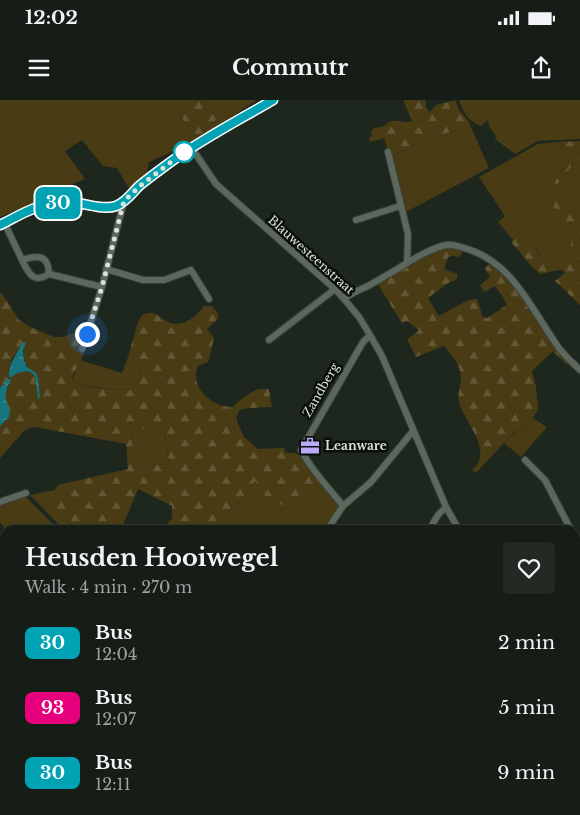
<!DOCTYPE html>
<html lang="en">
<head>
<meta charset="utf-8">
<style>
  :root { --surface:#161d16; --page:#232a23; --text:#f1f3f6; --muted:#9ea2a1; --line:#353b35 }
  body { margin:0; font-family:"Libre Baskerville",serif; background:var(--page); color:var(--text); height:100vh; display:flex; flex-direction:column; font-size:19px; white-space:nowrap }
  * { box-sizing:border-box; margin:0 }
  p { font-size:16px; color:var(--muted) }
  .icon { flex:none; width:28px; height:28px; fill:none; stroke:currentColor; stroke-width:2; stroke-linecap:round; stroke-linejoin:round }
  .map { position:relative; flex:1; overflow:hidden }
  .drawer { position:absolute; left:0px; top:425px; width:580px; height:290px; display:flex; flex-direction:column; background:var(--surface); border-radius:15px 15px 0 0; box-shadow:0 1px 4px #0004,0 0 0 1px var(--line) }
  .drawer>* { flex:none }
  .badge { padding:0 10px; border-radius:8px; font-size:18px; line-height:32px }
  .you { position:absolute; width:25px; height:25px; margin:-12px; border:4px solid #fff; border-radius:50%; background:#1a73e8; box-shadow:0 0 0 8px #1a73e833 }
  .map>.badge { position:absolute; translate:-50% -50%; box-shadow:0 0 0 2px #fff }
  .round { display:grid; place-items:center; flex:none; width:52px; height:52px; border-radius:5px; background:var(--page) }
  .summary { display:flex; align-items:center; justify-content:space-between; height:85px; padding:0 25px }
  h1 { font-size:24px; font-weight:800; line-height:38px }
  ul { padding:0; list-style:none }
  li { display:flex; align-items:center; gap:15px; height:65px; padding:0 25px }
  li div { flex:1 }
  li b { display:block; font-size:19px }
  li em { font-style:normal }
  li .badge { min-width:55px; font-weight:700; text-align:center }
  .status { display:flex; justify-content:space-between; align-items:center; height:35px; padding:0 25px; background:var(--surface); direction:ltr }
  .status svg { height:14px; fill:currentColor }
  header { display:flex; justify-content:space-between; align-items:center; height:65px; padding:0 25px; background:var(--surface); font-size:22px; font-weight:800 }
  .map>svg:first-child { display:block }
</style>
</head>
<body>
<div class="status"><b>12:02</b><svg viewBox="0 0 49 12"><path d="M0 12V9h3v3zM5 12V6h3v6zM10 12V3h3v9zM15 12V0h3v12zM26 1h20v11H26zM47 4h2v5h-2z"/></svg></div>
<header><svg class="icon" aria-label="menu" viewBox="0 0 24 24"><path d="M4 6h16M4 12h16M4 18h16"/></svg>Commutr<svg class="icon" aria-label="share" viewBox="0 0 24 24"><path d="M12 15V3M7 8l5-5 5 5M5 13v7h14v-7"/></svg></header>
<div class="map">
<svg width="580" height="715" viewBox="0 0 580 715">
  <defs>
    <pattern id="forest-firs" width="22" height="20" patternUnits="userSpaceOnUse" patternTransform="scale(1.25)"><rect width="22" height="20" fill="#493b14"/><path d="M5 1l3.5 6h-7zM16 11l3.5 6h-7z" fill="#635736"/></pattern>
    <pattern id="water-ripples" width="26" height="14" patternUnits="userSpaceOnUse" patternTransform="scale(1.25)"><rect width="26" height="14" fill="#16747f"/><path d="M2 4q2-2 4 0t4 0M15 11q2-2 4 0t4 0" fill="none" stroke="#428e96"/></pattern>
  </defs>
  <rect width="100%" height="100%" fill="#1d271e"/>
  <path fill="#493b14" d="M0 0H170L196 39 222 14 200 0H257C222 23 188 46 149 62L147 74 130 90 117 68 103 66 82 40 65 51 85 79 73 84 72 97 43 99 0 117Z
    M462 0H580V39L538 41 515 54 495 39 496 36 490 28 487 20 481 26C469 22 463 12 459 1Z
    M470 25 489 68 406 112 389 55 402 53 408 47Z
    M557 42 569 57V61L559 74 553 99 555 108C571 121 580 136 569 154 564 158 558 163 552 162 540 162 541 154 535 148 529 144 520 141 513 138L512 139 498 122 505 116 479 77 538 44Z
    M580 61V113C570 113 564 107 559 99H555L556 89 558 84 573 64Z
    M80 260 122 273 127 260C130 261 135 263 137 266 143 273 139 286 130 289 123 292 86 286 79 284 76 283 74 281 72 280Z
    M533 318 547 327 521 357 504 343 514 333 529 325Z
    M164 326 169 364 135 367 131 329Z
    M319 379 340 405 322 430H219L255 381Z
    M55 390 48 401 75 427 80 430H64L30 395Z
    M25 396 59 430H6L0 422V404Z"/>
  <path fill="url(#forest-firs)" fill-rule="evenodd" d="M170 0H200L222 14 196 39Z
    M403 0H426V8L430 12 436 5 455 0 459 10 470 23V25L408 47 402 53 389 55 384 38 370 42 369 39 372 35 371 32C374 27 375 28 381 27 386 26 387 22 392 21 399 20 405 24 412 21Z
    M580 41V61L573 64 558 84 556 89 555 99H559C564 107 570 113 580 113V205L555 181 565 173 562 170C554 170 548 173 540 174L532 167 511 142C517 130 529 141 535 148 538 152 539 157 544 160 546 161 549 162 552 162 558 163 564 158 569 154 580 128 550 116 553 99L551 98 550 94 559 74 569 61V57L557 42Z
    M441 148H450L463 150 460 157 452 156 448 157 444 169 457 174V179L448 183 428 198 439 216C449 211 467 198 477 199 480 205 480 211 483 217L487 218 507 205 503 197 495 186 484 192 480 185 490 177 485 168 491 163 521 194 571 265 566 264 553 251 532 271 536 287 538 309 529 325 513 333 476 373 472 370C475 367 478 364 479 361 486 343 464 319 459 303 457 295 460 288 461 280 462 267 452 255 444 246L416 257 407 239 416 233 419 230 407 221 402 223 377 183 409 163Z
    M0 192 8 202 18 219 28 226 54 237H63L77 232 88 239 85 252 73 275 72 280C74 281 76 283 79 284 86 287 123 292 130 289 139 286 143 273 137 266 135 263 130 261 127 260L138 222 143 214C146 214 148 212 151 213 158 214 163 220 170 223 184 227 196 217 204 206H212L218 214V219L207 229 214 238 208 262 198 266C189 287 212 308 233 307 237 302 249 293 256 290 260 288 265 289 269 289L272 307 248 308 239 310 236 319 244 337 258 349 284 348 286 353H294L299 355 319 379 286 407 264 395 255 381 219 430H162L172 418V406L138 389 121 430H80L75 427 47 401 58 385 128 369 126 344 35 327 29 328 24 331 0 358V326L6 321 5 283 4 286 0 288ZM23 242C26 258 19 263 36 273L40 299 38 298 35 276 29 271 20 272 15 274 9 270 13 257 17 253ZM164 326 169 364 135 367 131 330Z"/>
  <path fill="url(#water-ripples)" d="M23 242 26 243 23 250 24 261 26 263V266L36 273 38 278 40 299 38 298 35 276 29 271C22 272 17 272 12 277H9C9 266 12 261 17 253 19 250 20 246 23 242Z
    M6 278 11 280C4 290 4 299 10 310L9 317 0 326V288L2 285H4Z"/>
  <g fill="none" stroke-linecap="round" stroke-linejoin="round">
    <g stroke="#3a433b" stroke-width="8">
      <path id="street" d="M191 47 216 84 335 189 344 199 359 217 370 235 382 256 446 407 459 430
        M388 52 408 134 407 163
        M356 120 397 107 401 106
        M4 122 22 160C38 155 48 154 49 174L102 187
        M0 125C24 113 40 102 68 102 82 102 103 111 116 106 126 102 132 93 139 86 148 79 157 72 166 65 200 41 237 21 273 0
        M22 160C29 174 33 184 49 174
        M106 169 143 180H164L191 170 209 199
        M344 199C351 193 359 190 368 186 377 181 385 176 394 171 408 162 430 148 446 145 452 144 458 146 464 148 513 161 532 211 559 248 565 256 573 263 580 270
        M269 240 335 189
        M82 249 102 187 124 101
        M525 360 545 380 571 430
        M0 402 26 393
        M343 406C329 388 311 370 301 350L363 242 370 235
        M327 430 343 406 371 382 413 331
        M429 430 438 415 446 407
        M575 437 580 446
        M0 477 5 474
        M575 480 580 478
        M575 553 580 556
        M0 596 5 603
        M0 630 5 627
        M499 710 500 715
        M103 715 104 710
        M298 715 304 710"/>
    </g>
    <g stroke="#3a433b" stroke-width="11">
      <path id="secondary" d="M575 654 580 652
        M424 715 436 710"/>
    </g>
    <use href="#street" stroke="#5c685d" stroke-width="6"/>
    <use href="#secondary" stroke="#5c685d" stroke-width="9"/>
  </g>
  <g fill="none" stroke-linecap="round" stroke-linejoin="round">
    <g stroke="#fff" stroke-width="11">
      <path id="line" d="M0 125C24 113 40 102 68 102 82 102 103 111 116 106 126 102 132 93 139 86 150 77 161 69 172 61 204 38 239 20 273 0"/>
    </g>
    <use href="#line" stroke="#00a3b4" stroke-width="8"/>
    <path stroke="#dce3dc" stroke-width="5" stroke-dasharray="0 9" d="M87 234 102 187 124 101 140 86 184 52"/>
  </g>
  <defs>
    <g id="office-bare" transform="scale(1.5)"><path d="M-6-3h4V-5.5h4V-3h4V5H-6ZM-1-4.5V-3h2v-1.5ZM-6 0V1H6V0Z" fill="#bbaaf6" stroke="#0a0f0b" stroke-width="2.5" paint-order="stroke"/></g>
  </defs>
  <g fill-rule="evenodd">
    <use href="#office-bare" x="310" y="346"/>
  </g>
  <circle fill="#fff" stroke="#00a3b4" stroke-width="2.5" cx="184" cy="52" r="10"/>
  <g text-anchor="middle" stroke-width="5" stroke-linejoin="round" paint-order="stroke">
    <g font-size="12" fill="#dce3dc" stroke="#0a0f0b">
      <text transform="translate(311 155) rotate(42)" y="4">Blauwesteenstraat</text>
      <text transform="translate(321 290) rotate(-60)" y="4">Zandberg</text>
    </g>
    <g font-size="12" font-weight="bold" fill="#dce3dc" stroke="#0a0f0b" text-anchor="start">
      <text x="325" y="350">Leanware</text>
    </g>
  </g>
</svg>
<div class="you" style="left:87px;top:234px"></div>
<b class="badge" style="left:58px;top:103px;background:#00a3b4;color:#fff">30</b>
<section class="drawer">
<div class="summary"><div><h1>Heusden Hooiwegel</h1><p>Walk · 4 min · 270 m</p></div><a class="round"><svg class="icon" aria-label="heart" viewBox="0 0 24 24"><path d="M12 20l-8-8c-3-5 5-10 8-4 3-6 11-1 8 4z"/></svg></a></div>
<ul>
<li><span class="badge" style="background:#00a3b4;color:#fff">30</span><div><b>Bus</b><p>12:04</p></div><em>2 min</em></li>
<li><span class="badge" style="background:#e6007e;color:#fff">93</span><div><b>Bus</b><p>12:07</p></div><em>5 min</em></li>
<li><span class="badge" style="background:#00a3b4;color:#fff">30</span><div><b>Bus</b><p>12:11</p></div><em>9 min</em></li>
</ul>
</section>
</div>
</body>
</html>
